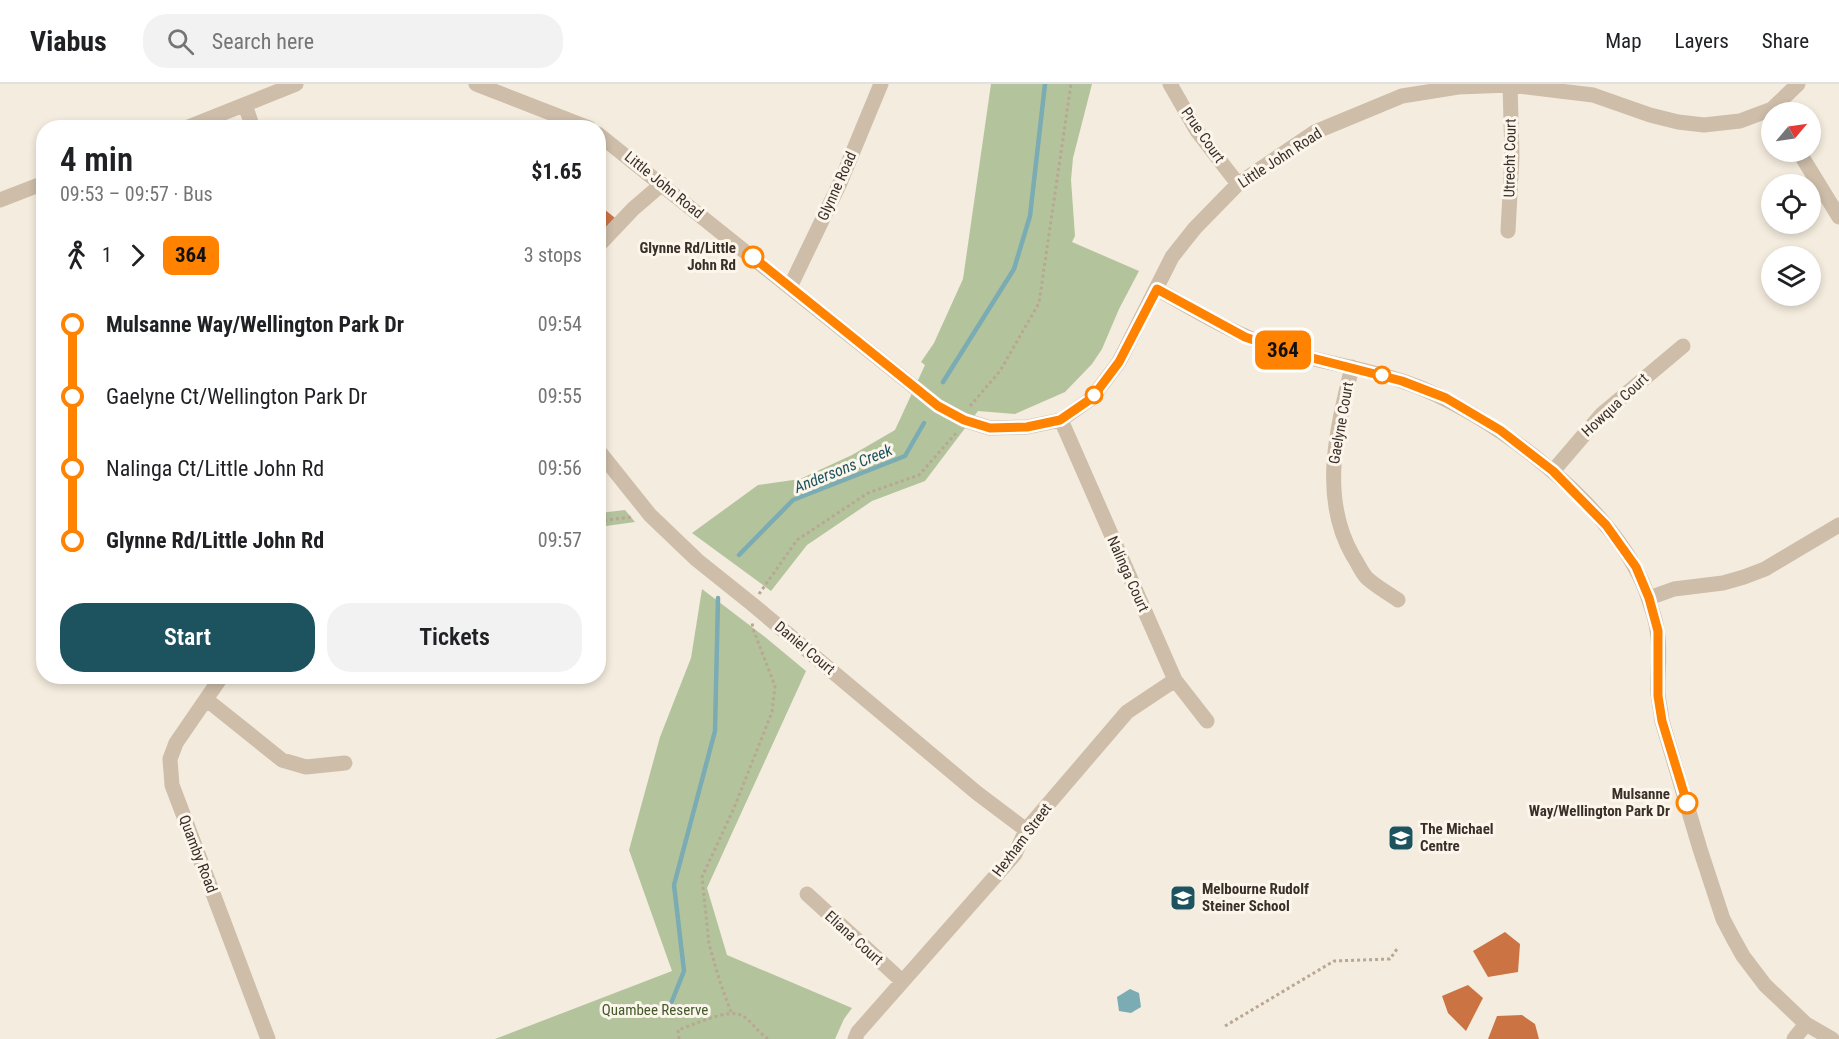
<!DOCTYPE html>
<html lang="en">
<head>
<meta charset="utf-8">
<style>
  :root { --surface:#fff; --page:#f2f2f2; --text:#202124; --muted:#757577; --line:#e0e0e0; --accent:#1c535e }
  body { margin:0; font-family:"Roboto Condensed",sans-serif; background:var(--page); color:var(--text); height:100vh; display:flex; flex-direction:column; font-size:22px; white-space:nowrap }
  * { box-sizing:border-box; margin:0 }
  p { font-size:20px; color:var(--muted) }
  .icon { flex:none; width:33px; height:33px; fill:none; stroke:currentColor; stroke-width:2; stroke-linecap:round; stroke-linejoin:round }
  .map { position:relative; flex:1; overflow:hidden }
  .details { position:absolute; left:36px; top:36px; width:570px; height:564px; display:flex; flex-direction:column; background:var(--surface); border-radius:24px; box-shadow:0 3px 9px #0003 }
  .details>* { flex:none }
  .badge { padding:0 12px; border-radius:9px; font-size:21px; line-height:39px }
  .needle { width:39px; rotate:61deg }
  .controls { position:absolute; left:1761px; top:18px; display:grid; gap:12px }
  .controls a { display:grid; place-items:center; width:60px; height:60px; border-radius:50%; background:var(--surface); box-shadow:0 3px 9px #0003; font-size:30px }
  .map>.badge { position:absolute; translate:-50% -50%; box-shadow:0 0 0 3px #fff }
  .legs { display:flex; align-items:center; gap:9px; height:66px; padding:0 24px; font-size:20px }
  .legs p { margin-inline-start:auto }
  .overview { display:flex; align-items:center; justify-content:space-between; height:102px; padding:0 24px }
  h1 { font-size:33px; font-weight:600; line-height:45px }
  .button { display:flex; gap:12px; margin-top:auto; padding:12px 24px }
  .button a { flex:1; height:69px; border-radius:24px; background:var(--accent); color:#fff; font-size:24px; font-weight:600; line-height:69px; text-align:center }
  .button a+a { background:var(--page); color:var(--text) }
  ul { padding:0 24px; list-style:none }
  li { display:flex; align-items:center; gap:21px; height:72px; font-size:22px }
  li i { display:grid; place-items:center; width:9px; height:100%; margin:0 8px; background:currentColor }
  li i::after { content:''; width:15px; height:15px; margin:-8px; border:4px solid; border-radius:50%; background:var(--surface) }
  li p { margin-inline-start:auto }
  li:first-child i { background:linear-gradient(#0000 50%,currentColor 0) }
  li:last-child i { background:linear-gradient(currentColor 50%,#0000 0) }
  header { display:flex; align-items:center; gap:36px; box-sizing:border-box; height:84px; padding:0 30px; background:var(--surface); border-bottom:2px solid var(--line) }
  header strong { font-size:28px }
  nav { display:flex; gap:33px; margin-inline-start:auto; font-size:21px }
  .search { width:420px; height:54px; background:var(--page); display:flex; align-items:center; gap:15px; box-sizing:border-box; padding:0 21px; border-radius:24px; color:var(--muted); font-size:22px }
  .map>svg:first-child { display:block }
</style>
</head>
<body>
<header>
<strong>Viabus</strong>
<div class="search"><svg class="icon" aria-label="search" viewBox="0 0 24 24"><circle cx="10" cy="10" r="6"/><path d="M15 15l6 6"/></svg>Search here</div>
<nav><a>Map</a><a>Layers</a><a>Share</a></nav>
</header>
<div class="map">
<svg width="1839" height="955" viewBox="0 0 1839 955">
  <rect width="100%" height="100%" fill="#f4ecde"/>
  <path fill="#b3c49d" d="M991 0H1092L1073 74 1071 96 1075 152 1072 158 1139 187 1119 225 1102 265 1092 280 1065 308 1015 330 978 327 925 397 872 417 807 461 771 507 692 449 758 401 800 395 852 371 895 346 925 281 921 278 934 259 963 195Z
    M625 426 635 438 599 443V429Z
    M702 505 765 553 806 587 707 804 727 871 852 924 844 935 835 955H495L672 887 629 766 660 653 691 574Z"/>
  <path fill="#7babb3" d="M1130 905 1139 909 1141 923 1131 929 1119 927 1117 913Z"/>
  <g fill="none" stroke-linecap="round" stroke-linejoin="round">
    <path stroke="#7babb3" stroke-width="4.5" d="M943 298 1014 185 1030 132 1045 0
      M739 471 793 416 905 372 924 339
      M670 922 684 887 674 801 715 647 718 514"/>
  </g>
  <path fill="#cc7344" d="M598 120 615 134 598 153Z
    M1505 848 1520 860 1518 888 1488 893 1473 867Z
    M1468 901 1483 914 1466 947 1448 929 1442 912Z
    M1522 931 1535 940 1539 955H1488L1497 932Z"/>
  <g fill="none" stroke-linecap="round" stroke-linejoin="round">
    <path stroke="#b9a793" stroke-width="3" stroke-dasharray="3 3" stroke-linecap="butt" d="M970 322 1000 287 1039 219 1071 0
      M598 437 632 433
      M759 510 797 456 868 409 919 391 958 347
      M731 928 720 898 709 860 702 793 734 724 772 628 775 602 753 545 752 538
      M1225 942 1334 877 1390 875 1397 865
      M679 955 678 946C694 941 729 923 743 932 751 937 759 949 768 955"/>
    <path stroke="#cdbda9" stroke-width="15" d="M476 0 589 44
      M1170 0 1197 47 1238 100
      M245 21 253 44
      M186 44 296 0
      M598 50 938 322 964 336 990 344 1027 343 1061 336 1092 314 1119 278 1172 173 1195 144 1238 100 1315 48 1402 12 1458 3 1510 1 1593 11 1650 31 1678 38 1704 41 1740 37 1772 25 1798 0
      M1799 68 1839 133
      M0 116 44 99
      M1508 147 1512 72 1510 1
      M598 162 633 125 662 100
      M790 203 840 99 881 0
      M1157 205C1186 221 1215 239 1245 252 1294 275 1350 280 1402 297 1488 325 1622 426 1649 516 1652 526 1656 536 1657 546 1661 567 1657 589 1658 610 1659 619 1661 628 1662 637L1700 765 1723 835 1733 854 1743 872 1765 901 1806 940 1832 955
      M1352 283C1337 345 1319 413 1353 472 1358 479 1362 490 1368 495 1377 503 1388 509 1398 516
      M1061 336 1175 596 1207 637
      M598 366 650 431 697 476 752 520 977 709 1026 746
      M1553 387 1602 330 1683 262
      M1649 514 1674 505 1723 499 1744 493 1765 485 1839 441
      M222 592 176 659 170 675 172 701 268 955
      M207 616 282 676 306 683 345 679
      M807 810 902 897
      M855 955 858 948 1015 770 1026 746 1127 628 1175 596
      M1794 955 1806 940"/>
  </g>
  <g fill="none" stroke-linecap="round" stroke-linejoin="round">
    <g stroke="#fff" stroke-width="14">
      <path id="line-1" d="M753 173 938 322 964 336 990 344 1027 343 1060 336 1092 314 1119 278 1157 205 1245 253 1289 268 1402 297 1446 314 1500 346 1553 387 1606 441 1636 483 1649 514 1658 547V612L1662 637 1687 719"/>
    </g>
    <use href="#line-1" stroke="#ff8200" stroke-width="9"/>
  </g>
  <defs>
    <g id="university-square" transform="scale(1.35)"><rect x="-9" y="-9" width="18" height="18" rx="4" fill="#1c535e" stroke="#fbf5eb"/><path d="M0-5L7-2L0 1L-7-2ZM-4 1L0 2.5L4 1V4Q0 6-4 4Z" fill="#fff"/></g>
    <g id="school-square" transform="scale(1.35)"><rect x="-9" y="-9" width="18" height="18" rx="4" fill="#1c535e" stroke="#fbf5eb"/><path d="M0-5L7-2L0 1L-7-2ZM-4 1L0 2.5L4 1V4Q0 6-4 4Z" fill="#fff"/></g>
  </defs>
  <g fill-rule="evenodd">
    <use href="#university-square" x="1401" y="754"/>
    <use href="#school-square" x="1183" y="814"/>
  </g>
  <g fill="#fff" stroke="#ff8200" stroke-width="3">
    <circle cx="753" cy="173" r="10"/>
    <circle cx="1382" cy="291" r="8"/>
    <circle cx="1094" cy="311" r="8"/>
    <circle cx="1687" cy="719" r="10"/>
  </g>
  <g text-anchor="middle" stroke-width="6" stroke-linejoin="round" paint-order="stroke">
    <g font-size="15" fill="#3a3029" stroke="#fbf5eb">
      <text transform="translate(1203 51) rotate(55)" y="5">Prue Court</text>
      <text transform="translate(1280 74) rotate(-33)" y="5">Little John Road</text>
      <text transform="translate(1510 74) rotate(-89)" y="5">Utrecht Court</text>
      <text transform="translate(664 101) rotate(39)" y="5">Little John Road</text>
      <text transform="translate(837 102) rotate(-66)" y="5">Glynne Road</text>
      <text transform="translate(1615 321) rotate(-43)" y="5">Howqua Court</text>
      <text transform="translate(1341 339) rotate(-80)" y="5">Gaelyne Court</text>
      <text transform="translate(1128 490) rotate(66)" y="5">Nalinga Court</text>
      <text transform="translate(805 564) rotate(40)" y="5">Daniel Court</text>
      <text transform="translate(1022 756) rotate(-53)" y="5">Hexham Street</text>
      <text transform="translate(198 770) rotate(69)" y="5">Quamby Road</text>
      <text transform="translate(854 854) rotate(42)" y="5">Eliana Court</text>
    </g>
    <g font-size="15" font-weight="bold" fill="#3a3029" stroke="#fbf5eb" text-anchor="end">
      <text x="736" y="169">Glynne Rd/Little<tspan x="736" dy="17">John Rd</tspan></text>
      <text x="1670" y="715">Mulsanne<tspan x="1670" dy="17">Way/Wellington Park Dr</tspan></text>
    </g>
    <g font-size="15" font-weight="bold" fill="#3a3029" stroke="#fbf5eb" text-anchor="start">
      <text x="1420" y="750">The Michael<tspan x="1420" dy="17">Centre</tspan></text>
      <text x="1202" y="810">Melbourne Rudolf<tspan x="1202" dy="17">Steiner School</tspan></text>
    </g>
    <g font-size="15" fill="#445a2b" stroke="#fbf5eb">
      <text x="655" y="931">Quambee Reserve</text>
    </g>
    <g font-size="16" font-style="italic" fill="#1c535e" stroke="#fbf5eb">
      <text transform="translate(843 384) rotate(-22)" y="6">Andersons Creek</text>
    </g>
  </g>
</svg>
<div class="controls">
<a><svg class="needle" viewBox="-14 -14 28 28"><path d="M0-13l5 13h-10z" fill="#e53935"/><path d="M0 13l5-13h-10z" fill="#757577"/></svg></a>
<a><svg class="icon" aria-label="locate" viewBox="0 0 24 24"><circle cx="12" cy="12" r="6"/><path d="M12 2v4M12 18v4M2 12h4M18 12h4"/></svg></a>
<a><svg class="icon" aria-label="layers" viewBox="0 0 24 24"><path d="M12 4l9 5-9 5-9-5zM3 14l9 5 9-5"/></svg></a>
</div>
<b class="badge" style="left:1283px;top:266px;background:#ff8200;color:#111">364</b>
<section class="details">
<div class="overview"><div><h1>4 min</h1><p>09:53 – 09:57 · Bus</p></div><b>$1.65</b></div>
<div class="legs"><svg class="icon" aria-label="walk" viewBox="0 0 24 24"><circle cx="13" cy="4" r="2"/><path d="M13 8l-2 6 4 7M11 14l-3 7M7 12l3-4h3l4 4"/></svg>1<svg class="icon" aria-label="forward" viewBox="0 0 24 24"><path d="M9 5l7 7-7 7"/></svg><b class="badge" style="background:#ff8200;color:#111">364</b><p>3 stops</p></div>
<ul>
<li><i style="color:#ff8200"></i><b>Mulsanne Way/Wellington Park Dr</b><p>09:54</p></li>
<li><i style="color:#ff8200"></i><span>Gaelyne Ct/Wellington Park Dr</span><p>09:55</p></li>
<li><i style="color:#ff8200"></i><span>Nalinga Ct/Little John Rd</span><p>09:56</p></li>
<li><i style="color:#ff8200"></i><b>Glynne Rd/Little John Rd</b><p>09:57</p></li>
</ul>
<div class="button"><a>Start</a><a>Tickets</a></div>
</section>
</div>
</body>
</html>
